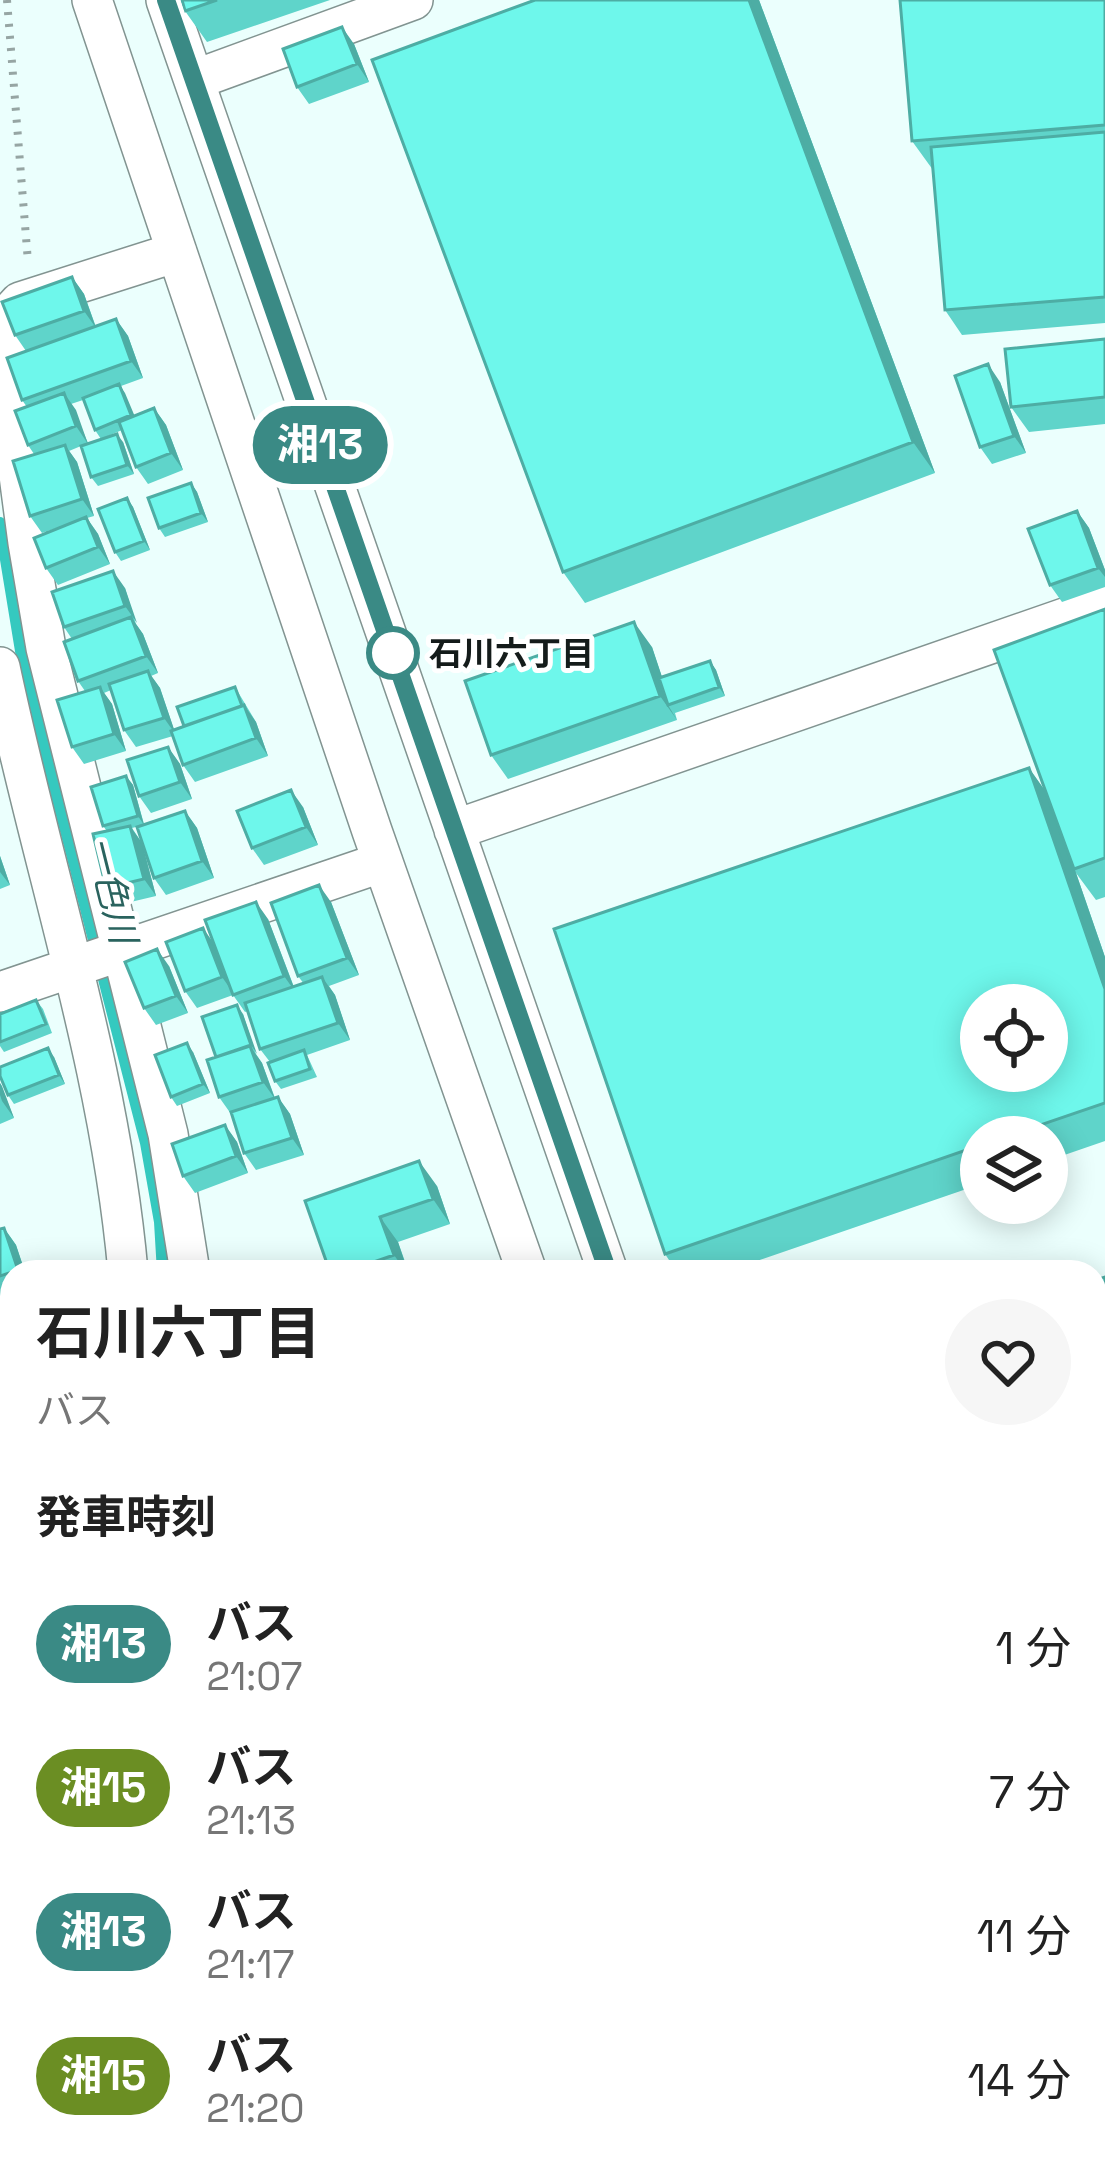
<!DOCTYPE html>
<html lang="ja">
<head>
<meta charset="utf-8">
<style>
  :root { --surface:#fff; --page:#f6f6f6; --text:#222; --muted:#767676 }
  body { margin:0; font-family:"Space Grotesk","Noto Sans JP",sans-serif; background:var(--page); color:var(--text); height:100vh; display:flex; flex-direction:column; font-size:45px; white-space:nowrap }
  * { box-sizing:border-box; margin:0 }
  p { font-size:39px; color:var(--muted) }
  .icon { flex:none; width:66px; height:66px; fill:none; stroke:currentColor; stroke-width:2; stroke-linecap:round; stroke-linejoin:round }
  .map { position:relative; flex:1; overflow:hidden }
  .panel { position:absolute; left:0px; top:1260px; width:1107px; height:912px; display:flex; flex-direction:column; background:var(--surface); border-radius:36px 36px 0 0; box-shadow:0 6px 30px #0003 }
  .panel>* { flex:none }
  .badge { padding:0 24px; border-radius:39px; font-size:42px; line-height:78px }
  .tools { position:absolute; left:960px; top:984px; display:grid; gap:24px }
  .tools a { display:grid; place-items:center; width:108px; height:108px; border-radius:50%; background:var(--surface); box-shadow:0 6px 30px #0003; font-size:60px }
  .map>.badge { position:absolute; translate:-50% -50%; box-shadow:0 0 0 6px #fff }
  h2 { padding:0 36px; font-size:45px; line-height:108px }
  .round { display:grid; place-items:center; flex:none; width:126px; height:126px; border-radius:63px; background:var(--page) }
  .headline { display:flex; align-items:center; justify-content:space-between; height:204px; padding:0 36px }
  h1 { font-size:57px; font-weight:700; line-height:90px }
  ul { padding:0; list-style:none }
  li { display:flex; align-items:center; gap:36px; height:144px; padding:0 36px }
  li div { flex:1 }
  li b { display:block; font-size:45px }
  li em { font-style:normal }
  li .badge { min-width:132px; font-weight:700; text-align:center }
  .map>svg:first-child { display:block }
</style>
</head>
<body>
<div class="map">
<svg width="1105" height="2172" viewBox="0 0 1105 2172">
  <rect width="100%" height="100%" fill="#ebfffd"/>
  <path fill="#ffc7b8" d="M12 1697V2046L0 2050V1701Z"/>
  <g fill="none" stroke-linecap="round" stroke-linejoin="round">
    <path stroke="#35c9bf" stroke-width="12" d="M0 523 23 663 146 1143 160 1222 163 1272
      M81 2160V2172"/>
    <g stroke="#829491" stroke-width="42">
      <path id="minor" d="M92 0 372 831 527 1272
        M166 0 608 1272
        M194 80 413 0
        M177 252 20 302 10 313 6 329 15 445 28 543 46 648 168 1134 190 1272
        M0 667C42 868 110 1066 128 1272
        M454 830 1105 604
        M0 992 383 862
        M0 1672 12 1668
        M0 2083 12 2078
        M41 2160 42 2172
        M108 2160 109 2172
        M912 2160 916 2172
        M807 2172 841 2160"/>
    </g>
    <path stroke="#96a5a3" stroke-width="8" stroke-dasharray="3 9" stroke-linecap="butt" d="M7 0 28 262"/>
    <use href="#minor" stroke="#fff" stroke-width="39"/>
  </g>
  <path fill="#5fd4ca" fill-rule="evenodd" d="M182 0H330L207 42 185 11Z
    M535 0H759L935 473 585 603 563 572Z
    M1105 0V323L962 335 945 310 933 170 912 141Z
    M354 44 369 82 309 104 297 87Z
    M72 277 84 294 96 327 116 319 128 336 143 378 121 386 134 416 154 408 166 425 183 470 148 484 136 467 122 430 101 439 95 430 83 400 71 404 88 443 123 442 134 474 98 486 91 477 81 446 69 451 77 462 94 516 87 518 98 534 110 564 58 585 46 568 63 526 42 533 30 516 34 454 28 445 27 407 22 400 26 351 15 335Z
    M1105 339V424L1029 432 1011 407Z
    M1000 382 1026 453 992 464 980 447Z
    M191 483 197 492 208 522 165 537 159 528Z
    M127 498 133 507 150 550 121 561 115 552Z
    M1077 511 1089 528 1105 570V587L1062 602 1050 585Z
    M125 588 136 624 143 634 158 673 151 676 160 688 174 730 184 726 235 687 256 722 268 756 195 782 183 765 173 736 136 747 124 730 111 690 104 693 112 704 126 751 84 764 72 747 85 691 78 681 72 639 64 627Z
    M1105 609V897L1096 900 1076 873 1105 957V1141L1047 1161V1137H981V1184L725 1272H677L665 1254 1029 768 1045 791Z
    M652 647 662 677 710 661 716 670 725 696 675 713 677 720 508 779 491 755Z
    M168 747 180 764 192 799 151 813 139 796Z
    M126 776 133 785 144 824 185 811 197 828 214 878 166 895 154 878 142 843 156 896 118 905 106 888 107 831 103 826ZM140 826 142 843 132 828Z
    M303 807 318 845 264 865 252 848Z
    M0 856 10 885 0 889Z
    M331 902 359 975 329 986 335 995 350 1040 307 1055 317 1077 281 1089 275 1081 270 1062 260 1049 248 1011 245 1012 233 995 197 1008 185 991 213 942 268 919 294 987 304 984 298 976Z
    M169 966 188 1013 156 1025 144 1008Z
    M36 1000 43 1009 52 1033 4 1052 0 1046V1014Z
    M243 1014 256 1054 262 1063 275 1098 278 1097 290 1114 304 1155 256 1170 244 1153 231 1114 219 1097 217 1057Z
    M193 1052 210 1093 177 1106 171 1097Z
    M54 1057 65 1084 14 1104 8 1095Z
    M0 1083 14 1118 0 1124Z
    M225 1125 237 1142 248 1173 195 1193 183 1176Z
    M437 1186 450 1224 398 1242 408 1270 423 1265 428 1272H330L305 1201Z
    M4 1228 16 1245 25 1272H12V1293L0 1297V1229Z
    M1105 1277V1482L1095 1485V1280Z
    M0 1331 9 1356 0 1359Z
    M12 1422V1493L0 1497V1426Z
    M1105 1487V1667L1095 1671V1491Z
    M12 1539V1607L1 1611 0 1543Z
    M1105 1766V1918L1097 1906Z
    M1095 1956 1105 1988V2023L1095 2027Z
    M0 2148 2 2151 9 2172H0Z
    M119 2160H222L226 2172H123Z
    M389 2160H428L431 2168 453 2160H525L530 2172H394Z
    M591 2160H761L729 2172H596Z"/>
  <path fill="#4dada4" d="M749 0H759L935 473 913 442Z
    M342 27 354 44 369 82 357 64Z
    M72 277 84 294 96 328 84 311Z
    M116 319 128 336 143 378 131 361Z
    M988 364 1000 382 1026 453 1014 436Z
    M119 384 125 393 138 424 131 415Z
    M64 393 76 410 88 444 76 426Z
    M154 408 166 425 183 470 171 453Z
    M117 434 123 442 134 474 127 465Z
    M65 445 77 462 94 516 82 499Z
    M191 483 197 492 208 522 201 513Z
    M127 498 133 507 150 550 144 541Z
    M1077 511 1089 528 1105 570V577L1098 568Z
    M86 517 98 534 110 564 98 547Z
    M113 571 125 588 137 623 125 606Z
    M131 617 143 634 158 673 146 656Z
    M634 622 652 647 671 704 668 705 677 720 660 696Z
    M710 661 716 670 725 696 719 687Z
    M148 671 160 688 176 735 164 718Z
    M100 687 112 704 126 751 114 734Z
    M244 705 256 722 268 756 256 738Z
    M168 747 180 764 192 799 180 782Z
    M1029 768 1051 799 1076 873 1105 957V989Z
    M126 776 133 785 144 825 138 816Z
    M291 790 303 807 318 845 306 827Z
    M185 811 197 828 214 878 202 861Z
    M130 826 142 843 156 896 144 879Z
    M0 856 10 885 0 872Z
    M319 885 331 902 359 975 347 958Z
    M256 902 268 919 296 993 284 976Z
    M203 928 215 945 234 994 222 977Z
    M157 949 169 966 188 1013 176 996Z
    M322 977 335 995 350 1040 338 1023Z
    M237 1005 243 1014 257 1054 251 1045Z
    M187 1043 193 1052 210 1093 203 1084Z
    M250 1046 262 1063 275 1099 263 1082Z
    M48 1048 54 1057 65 1084 59 1075Z
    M0 1083 2 1086 14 1118 2 1101 0 1095Z
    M278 1097 290 1114 304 1155 292 1138Z
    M225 1125 237 1142 248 1173 236 1156Z
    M419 1161 437 1186 450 1224 433 1199Z
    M380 1217 398 1242 408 1272H406L394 1255Z
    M4 1228 16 1245 25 1272H20L18 1270Z
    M1095 1956 1105 1988V2006L1095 1991Z
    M0 2148 2 2151 9 2172 3 2164Z
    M216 2160H222L226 2172H224Z
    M323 2160H331L336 2172H327Z
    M518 2160H525L530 2172H522Z"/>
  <path fill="#6ef7eb" stroke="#4dada4" stroke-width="3" fill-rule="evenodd" d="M182 0H217L185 11Z
    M535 0H749L913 442 563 572 372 60Z
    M900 0H1105V125L912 141Z
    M342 27 357 64 297 87 283 49Z
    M1105 132V297L945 310 931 147Z
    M72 277 84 311 15 335 2 302Z
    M116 319 131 361 22 400 7 358Z
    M1105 339V397L1011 407 1005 349Z
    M988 364 1014 436 980 447 955 376Z
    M119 384 131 415 95 430 83 398Z
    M64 393 76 426 28 445 15 411Z
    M154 408 171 453 136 467 119 422Z
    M117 434 127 465 91 477 81 446Z
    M65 445 82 499 30 516 13 461Z
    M191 483 201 513 159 528 148 498Z
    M127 498 144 541 115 552 98 509Z
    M1077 511 1098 568 1050 585 1028 529Z
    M86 517 98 547 46 568 34 538Z
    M113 571 125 606 64 627 52 592Z
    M1105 609V858L1074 869 994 650Z
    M131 617 146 656 78 681 64 642Z
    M634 622 660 696 491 755 465 681Z
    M710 661 719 687 668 705 659 678Z
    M148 671 164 718 124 730 109 684Z
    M100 687 114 734 72 747 57 700Z
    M235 687 242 706 184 726 177 707Z
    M244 705 256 738 183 765 171 731Z
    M168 747 180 782 139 796 127 760Z
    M1029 768 1105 989V1103L1005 1137H981V1145L665 1254 554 929ZM981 1005H1047V1071H981Z
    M126 776 138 816 103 826 91 787Z
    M291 790 306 827 252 848 237 811Z
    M185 811 202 861 154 878 137 827Z
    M130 826 144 879 106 888 93 834Z
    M319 885 347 958 298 976 271 903Z
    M256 902 284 976 233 995 205 920Z
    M203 928 222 977 185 991 166 942Z
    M157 949 176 996 144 1008 125 962Z
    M322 977 338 1023 260 1049 245 1003Z
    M36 1000 46 1024 0 1042V1014Z
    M237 1005 251 1045 216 1057 202 1017Z
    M187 1043 203 1084 171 1097 155 1055Z
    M250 1046 263 1082 219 1097 207 1060Z
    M48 1048 59 1075 8 1095 0 1076V1067Z
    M304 1050 310 1069 275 1081 268 1063Z
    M278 1097 292 1138 244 1153 231 1112Z
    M225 1125 236 1156 183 1176 172 1144Z
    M419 1161 433 1199 380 1217 394 1255 345 1272H330L305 1201Z
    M4 1228 18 1270 0 1276V1229Z
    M423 1265 425 1272H402Z
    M1105 1277V1314L1095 1318V1280Z
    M1105 1314V1443L1095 1447V1318Z
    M12 1422V1471L0 1475V1426Z
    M1105 1487V1628L1095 1631V1491Z
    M12 1539V1586L0 1590V1543Z
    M1105 1766V1904L1097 1906 1095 1902V1770Z
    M1105 1954V1977L1098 1956Z
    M1105 2067V2172H1059L1055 2160H1095V2071Z
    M119 2160H216V2161L185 2172H123Z
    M250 2160H323L327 2172H254Z
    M389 2160H423V2162L394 2172Z
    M453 2160H518L522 2172H421Z
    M591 2160H678L646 2172H596Z"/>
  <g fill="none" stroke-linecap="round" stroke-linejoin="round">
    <g stroke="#fff" stroke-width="27">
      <path id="line" d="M166 0 608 1272"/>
    </g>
    <use href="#line" stroke="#3a8a85" stroke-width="18"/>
  </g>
  <circle fill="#fff" stroke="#3a8a85" stroke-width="6" cx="393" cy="653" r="24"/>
  <g text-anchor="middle" stroke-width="10" stroke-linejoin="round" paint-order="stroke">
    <g font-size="33" font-weight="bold" fill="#141b1a" stroke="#fff" text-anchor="start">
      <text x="429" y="665">石川六丁目</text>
    </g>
    <g font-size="36" font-style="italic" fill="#2a635e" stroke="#fff">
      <text transform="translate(112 890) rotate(76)" y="13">一色川</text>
    </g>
  </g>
</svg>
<div class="tools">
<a><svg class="icon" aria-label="locate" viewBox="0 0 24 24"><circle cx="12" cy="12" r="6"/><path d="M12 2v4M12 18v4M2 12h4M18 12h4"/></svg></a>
<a><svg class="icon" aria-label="layers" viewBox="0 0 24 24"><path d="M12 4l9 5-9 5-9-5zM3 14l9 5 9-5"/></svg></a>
</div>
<b class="badge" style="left:320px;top:445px;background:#3a8a85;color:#fff">湘13</b>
<section class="panel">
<div class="headline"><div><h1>石川六丁目</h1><p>バス</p></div><a class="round"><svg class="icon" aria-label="heart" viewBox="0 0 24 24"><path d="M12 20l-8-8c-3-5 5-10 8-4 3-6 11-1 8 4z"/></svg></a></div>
<h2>発車時刻</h2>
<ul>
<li><span class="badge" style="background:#3a8a85;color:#fff">湘13</span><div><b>バス</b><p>21:07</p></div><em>1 分</em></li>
<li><span class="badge" style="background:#6b8e23;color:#fff">湘15</span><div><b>バス</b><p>21:13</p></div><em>7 分</em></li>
<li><span class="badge" style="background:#3a8a85;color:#fff">湘13</span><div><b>バス</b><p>21:17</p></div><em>11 分</em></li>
<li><span class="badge" style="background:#6b8e23;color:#fff">湘15</span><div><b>バス</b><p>21:20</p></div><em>14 分</em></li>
</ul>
</section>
</div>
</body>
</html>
